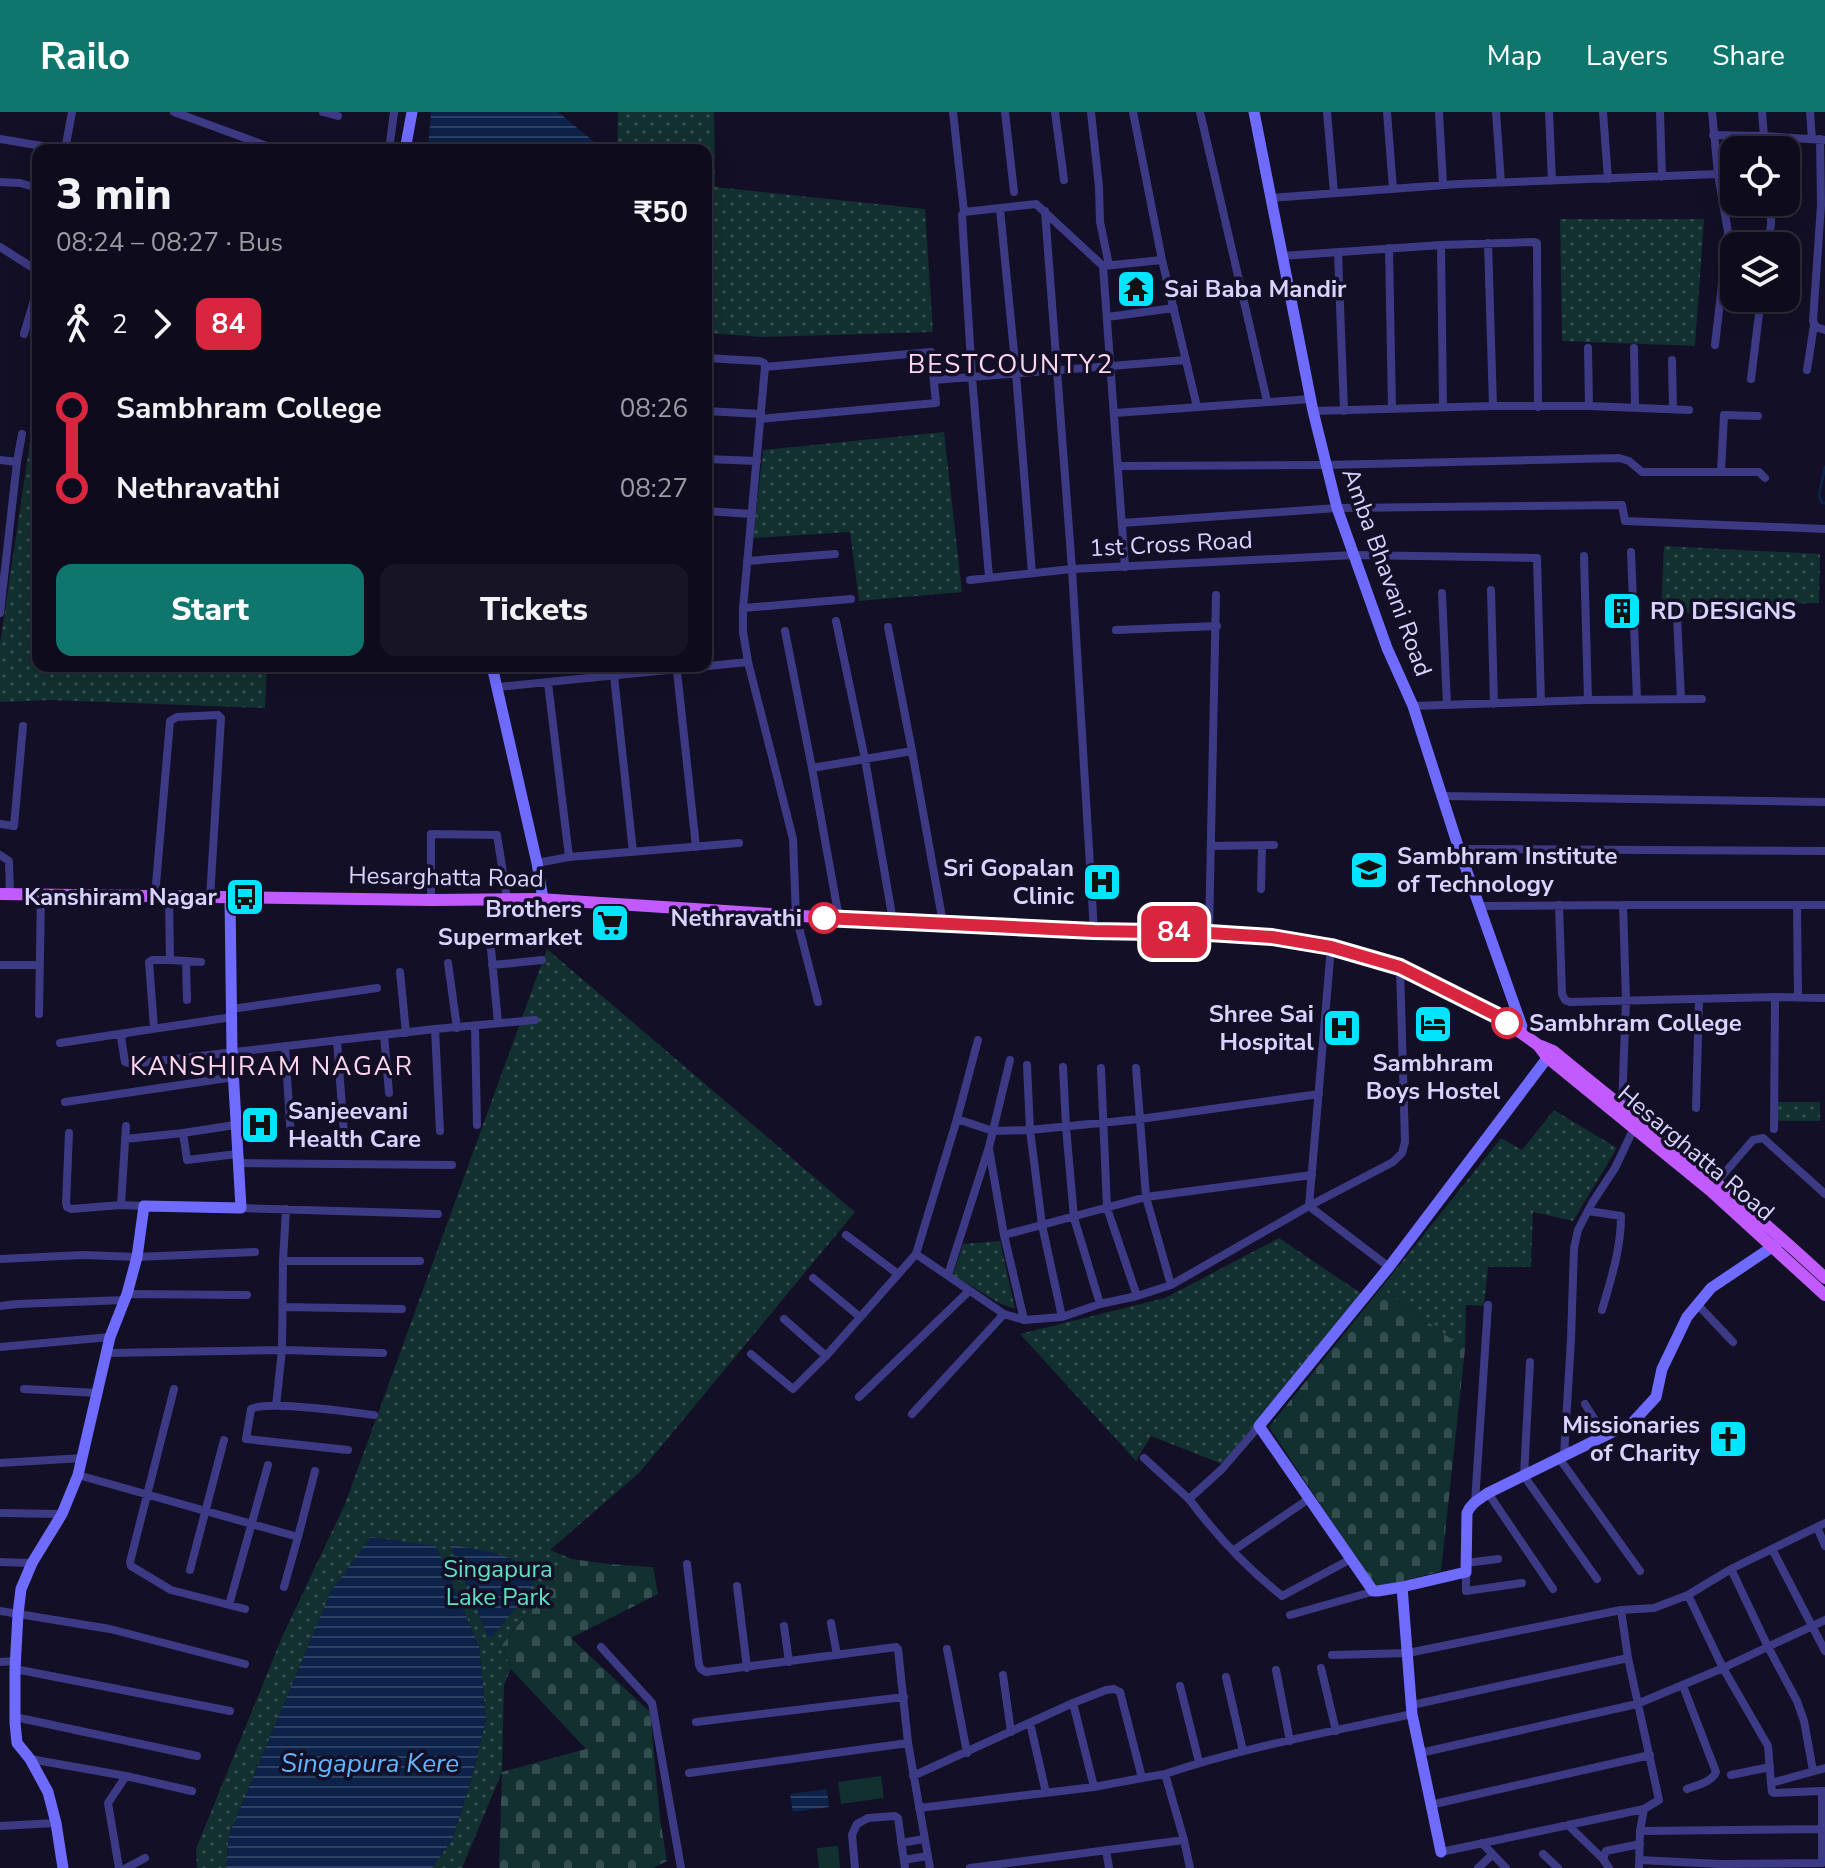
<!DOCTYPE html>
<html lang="en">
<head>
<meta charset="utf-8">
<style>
  :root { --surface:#0e0b1c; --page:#171425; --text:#f1f3f6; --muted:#9b9ba3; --line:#2e2b3b; --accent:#0f766e }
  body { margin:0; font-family:"Nunito Sans",sans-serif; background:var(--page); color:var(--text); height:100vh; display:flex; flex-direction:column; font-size:30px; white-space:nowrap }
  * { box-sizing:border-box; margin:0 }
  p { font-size:26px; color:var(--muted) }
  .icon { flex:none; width:44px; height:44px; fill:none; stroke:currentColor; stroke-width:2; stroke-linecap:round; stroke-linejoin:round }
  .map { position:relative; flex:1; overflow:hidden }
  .sheet { position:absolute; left:32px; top:32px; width:680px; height:528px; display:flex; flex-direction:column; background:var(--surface); border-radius:16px; box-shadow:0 4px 20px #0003,0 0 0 2px var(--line) }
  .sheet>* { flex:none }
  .badge { padding:0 16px; border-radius:12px; font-size:28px; line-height:52px }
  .fabs { position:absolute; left:1720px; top:24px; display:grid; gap:16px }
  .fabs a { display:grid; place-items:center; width:80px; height:80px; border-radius:16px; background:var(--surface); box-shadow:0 4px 20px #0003,0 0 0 2px var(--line); font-size:40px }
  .map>.badge { position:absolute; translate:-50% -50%; box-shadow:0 0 0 4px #fff }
  .legs { display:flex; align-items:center; gap:12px; height:88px; padding:0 24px; font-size:26px }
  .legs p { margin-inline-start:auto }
  .overview { display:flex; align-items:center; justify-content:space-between; height:136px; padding:0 24px }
  h1 { font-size:44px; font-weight:800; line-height:60px }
  .primary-button { display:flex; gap:16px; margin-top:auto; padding:16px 24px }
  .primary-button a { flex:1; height:92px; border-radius:16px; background:var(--accent); color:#fff; font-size:32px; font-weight:800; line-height:92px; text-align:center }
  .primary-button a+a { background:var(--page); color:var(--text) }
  ul { padding:0 24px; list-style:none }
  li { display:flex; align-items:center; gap:28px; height:80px; font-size:30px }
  li i { display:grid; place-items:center; width:12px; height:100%; margin:0 10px; background:currentColor }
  li i::after { content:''; width:20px; height:20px; margin:-10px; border:6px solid; border-radius:50%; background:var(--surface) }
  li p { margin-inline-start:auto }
  li:first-child i { background:linear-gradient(#0000 50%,currentColor 0) }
  li:last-child i { background:linear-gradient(currentColor 50%,#0000 0) }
  header { display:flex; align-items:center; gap:48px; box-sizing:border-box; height:112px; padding:0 40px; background:var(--accent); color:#fff }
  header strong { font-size:38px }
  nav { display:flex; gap:44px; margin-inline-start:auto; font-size:28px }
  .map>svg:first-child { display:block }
</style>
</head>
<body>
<header>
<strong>Railo</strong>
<nav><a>Map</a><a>Layers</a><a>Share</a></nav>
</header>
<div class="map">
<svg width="1825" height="1756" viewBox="0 0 1825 1756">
  <defs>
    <pattern id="grass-dots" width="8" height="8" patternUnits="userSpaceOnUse" patternTransform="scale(2)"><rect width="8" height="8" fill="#12302f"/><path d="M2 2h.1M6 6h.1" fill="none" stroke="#344d4e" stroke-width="1.8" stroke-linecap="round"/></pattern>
    <pattern id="cemetery-stones" width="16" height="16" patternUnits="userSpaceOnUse" patternTransform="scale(2)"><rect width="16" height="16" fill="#12302f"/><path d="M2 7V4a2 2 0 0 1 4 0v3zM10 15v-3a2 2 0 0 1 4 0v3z" fill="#344d4e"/></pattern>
    <pattern id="water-rules" width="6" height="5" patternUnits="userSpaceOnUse" patternTransform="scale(2)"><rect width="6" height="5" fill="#0c2248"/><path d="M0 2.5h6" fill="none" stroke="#2f4163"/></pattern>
  </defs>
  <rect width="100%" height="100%" fill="#130f26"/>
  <path fill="url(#grass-dots)" d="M618 0H714L715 75 925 97 933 220 764 225 706 221V38H617Z
    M1560 107H1704L1695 234 1562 229Z
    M38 288V554H267L265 596 51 588 0 590V532L32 316Z
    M944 320 962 480 859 489 850 420 753 426 763 338Z
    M1664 434 1820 442 1819 491 1739 493V503L1661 500Z
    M547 837 855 1100 640 1360 550 1438 572 1447 502 1533 511 1556 504 1573 502 1660 462 1756H432L452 1728 471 1668 486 1608 479 1534 331 1480 229 1723 226 1756H197L196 1737 282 1525 345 1392Z
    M1777 990H1820V1009H1777Z
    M1554 998 1617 1036 1573 1109 1533 1100 1531 1155H1488L1484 1194 1466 1193 1465 1237 1381 1176 1501 1026 1522 1038Z
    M1279 1126 1362 1182 1222 1352 1151 1324 1136 1349 1020 1222 1165 1186Z
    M1000 1129 1015 1197 999 1191 953 1163 963 1132Z"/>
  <path fill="url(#cemetery-stones)" d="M1381 1176 1465 1237 1441 1459 1376 1476 1269 1315Z
    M572 1447 609 1452 653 1455 658 1482 571 1526 650 1600 660 1707 667 1749 653 1756H499L502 1660 586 1637 509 1555 511 1554 502 1533Z"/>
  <path fill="#12302f" d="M881 1664 884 1686 841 1692 838 1670Z
    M838 1734 840 1756H819L817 1736Z"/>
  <path fill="url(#water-rules)" d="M431 0H558L604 38H428Z
    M371 1425 436 1434 479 1534 486 1608 471 1668 452 1728 432 1756H226L229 1723 331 1479Z
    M450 1433C473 1437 513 1440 528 1460 531 1463 532 1468 533 1472 523 1491 506 1506 493 1524H488Z
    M827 1677 829 1695 793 1700 790 1682Z"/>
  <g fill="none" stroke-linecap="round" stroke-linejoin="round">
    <path stroke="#0c2248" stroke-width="3" d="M1825 355 1819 383 1822 391H1825"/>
    <path stroke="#3d3a85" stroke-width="8" d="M174 0 278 38
      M323 0 338 4
      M953 0 964 100
      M1005 0 1014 80
      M1055 0 1064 68
      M1091 0 1099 75 1100 110 1109 153
      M1133 0 1162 148 1197 295
      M1200 0 1267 289
      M1327 0 1334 81
      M1387 0 1393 77
      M1439 0 1443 73
      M1496 0 1501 71
      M1549 0 1552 69
      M1603 0 1608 67
      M1660 0 1662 65
      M1762 0 1765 38
      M1810 0 1812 27
      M1713 23 1763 24 1824 28
      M0 27 66 38
      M1820 27 1821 93 1813 209 1816 215 1825 218
      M65 38 72 0
      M106 38H116
      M389 38 394 0
      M0 70 20 71 38 76
      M1270 86 1458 72 1718 62 1712 0
      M1000 97 1016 261 1032 461
      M1045 99 1072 457 1094 819
      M1488 131 1493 294
      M1441 133 1443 294
      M1768 134 1771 112V90
      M0 135 38 159
      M1389 136 1392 297
      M1338 140 1344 299
      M1282 144 1441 133 1535 130 1537 131 1538 295
      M1103 154 1125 455
      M1107 205 1174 196
      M24 222 38 175
      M1715 233 1728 120 1718 62
      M1588 236 1589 294
      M1634 236 1635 296
      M706 246 760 249 764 251 765 255 931 240 936 291 760 307
      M1672 248 1673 297
      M1807 258 1814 213
      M1751 267 1761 186
      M934 268 1186 248
      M706 299 761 302
      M1313 299 1493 294H1589L1689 298
      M1115 301 1311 287
      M706 347 757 349
      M0 348 17 350 22 322
      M1118 354 1325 353 1619 346 1629 349 1642 360H1759L1765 366
      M1721 360 1724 303 1758 304
      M706 399 752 402
      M1122 411 1337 396 1622 393 1625 409 1825 417
      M1631 440 1637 587
      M1584 444 1588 588
      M747 449 835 442
      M989 465 972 265 962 103 964 100 1036 92 1103 154 1162 148
      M970 468 1072 457 1355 443 1537 446 1541 590
      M1491 478 1494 592
      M1442 481 1447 593
      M743 496 851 487
      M0 501 17 350
      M1677 505 1681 587
      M836 509 865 647 893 809
      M888 515 912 639
      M1116 518 1217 514
      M785 519 812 656
      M748 550 743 520V496L765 255
      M677 559 696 735
      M614 564 633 740
      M548 571 569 745 739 731
      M497 575 748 550 793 727 796 804 818 890
      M1413 594 1588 588 1702 587
      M1442 684 1825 690
      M0 712 14 714 23 614
      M1211 734 1274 733
      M1459 737 1825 739
      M0 743 9 749 10 782
      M537 751 569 745
      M1261 777 1262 734
      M155 784 170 609 177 605 218 603 221 606 210 786
      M431 788V722L497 723 507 786
      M1559 793 1562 882 1565 888 1570 890 1775 885 1825 886
      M1797 793 1798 886
      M1479 794 1623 793
      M839 806 812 656 912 639 943 811
      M1209 821 1216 483
      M491 837 498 911
      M170 848 201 850
      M186 849 187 888
      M448 851 457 916
      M0 853H39
      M492 853 542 848
      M400 860 406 921
      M232 897 377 876
      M39 902 41 782
      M232 905 126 921 121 925 125 950 131 952 435 917 535 908
      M475 914 477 1013
      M154 916 149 850 152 848H170L169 784
      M435 917 440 1019
      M384 923 389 981
      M337 928 344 1022
      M60 931 125 921
      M285 934 291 1026
      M1027 953 1030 1018 1042 1113 1062 1205
      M1063 955 1066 1015 1074 1106 1100 1192
      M1101 956 1107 1096 1137 1184
      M1136 956 1146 1085 1171 1173
      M65 990 234 965
      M1622 994 1626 888 1623 793H1825
      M1696 996 1699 887
      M957 1007 993 1019 1030 1018 1140 1007 1319 982
      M235 1013 183 1021 187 1048 237 1042
      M1774 1017 1775 885
      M69 1021 66 1091 67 1095 71 1097 121 1093 144 1094
      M125 1027 183 1021
      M989 1037 1004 1123
      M237 1051 452 1053
      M1716 1071 1753 1028 1763 1026 1825 1082
      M121 1093 126 1014
      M241 1096 438 1102
      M1588 1099 1621 1104C1621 1137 1611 1167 1602 1198
      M846 1123 898 1162
      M916 1142 1004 1202 1024 1208 1062 1205 1100 1192 1137 1184 1171 1173 1309 1094 1331 835
      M0 1147 83 1143 137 1145 255 1140
      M283 1149H420
      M1389 1155 1309 1094 1393 1050 1402 1041 1405 1030 1400 855
      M948 1163 989 1035 1010 948
      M813 1166 860 1205
      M127 1182 247 1183
      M1697 1192 1733 1230
      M0 1194 17 1192 125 1188
      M283 1195 402 1197
      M784 1207 826 1244
      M1024 1208 1004 1123 1146 1085 1312 1063
      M0 1235 110 1225
      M107 1241 282 1238 383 1241
      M751 1242 793 1277 826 1244 916 1142 957 1007 978 928
      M1530 1250 1524 1364 1597 1467
      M24 1277 98 1281
      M174 1277 130 1450 131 1454 171 1478 245 1497
      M859 1285 969 1179
      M1585 1292 1605 1324
      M276 1294 282 1238 283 1149 286 1097
      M912 1302 1004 1202
      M1259 1314 1222 1357 1189 1387C1216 1423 1248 1457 1282 1484L1351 1447
      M348 1338 246 1327 251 1297C268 1288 350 1300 374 1303
      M1564 1344 1571 1227 1574 1136 1578 1118 1592 1091 1615 1056 1634 1016
      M1144 1346 1189 1387
      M1559 1346 1640 1459
      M0 1351 83 1346
      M78 1363 298 1425 284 1475
      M1488 1381 1553 1477
      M1475 1390 1488 1193
      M0 1401 62 1402
      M1817 1415 1825 1434
      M298 1425 315 1359
      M1772 1437 1825 1539
      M1234 1438 1310 1386
      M0 1450 32 1451
      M1466 1451 1498 1447
      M687 1452 699 1553 701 1557 706 1560 896 1535 898 1537 908 1631 930 1756
      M1731 1457 1768 1535 1797 1589 1804 1609 1813 1659
      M190 1458 224 1328
      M1466 1460V1479L1522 1471
      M737 1474 747 1556
      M1688 1483 1723 1556 1768 1634 1771 1671 1825 1656
      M229 1493 268 1353
      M0 1499 110 1517 245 1552
      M1290 1503 1375 1479
      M831 1511 837 1543
      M784 1514 789 1550
      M601 1535 652 1591 681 1756
      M947 1537 967 1641
      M1332 1543 1408 1541 1621 1498 1654 1496 1688 1483 1731 1457 1825 1411
      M1628 1546 1659 1688 1644 1697 1640 1719 1639 1756
      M0 1550 15 1549
      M1321 1556 1336 1619
      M15 1557 230 1599
      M1276 1558 1290 1629
      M1003 1563 1011 1620
      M1226 1565 1243 1639
      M1180 1574 1199 1650
      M1683 1574 1716 1660C1712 1670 1697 1673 1687 1677
      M1073 1591 1094 1675
      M1412 1593 1628 1546 1621 1498
      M15 1605 197 1644
      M696 1610 904 1585
      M1030 1611 1046 1681
      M1420 1641 1637 1592 1723 1556 1825 1508
      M30 1647 126 1664 192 1679
      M689 1661 908 1631
      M1165 1662C1245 1635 1329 1620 1412 1602
      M1731 1663 1770 1655
      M913 1664 1073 1591 1106 1578 1114 1577 1120 1580 1142 1666 1165 1662 1184 1728 1190 1756
      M1771 1671 1772 1680 1774 1681 1822 1679
      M1430 1693 1650 1643
      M919 1696 1094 1675 1142 1666
      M1568 1713 1603 1747
      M0 1714 56 1711
      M1640 1719 1824 1717
      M901 1731 924 1727
      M1482 1731 1506 1756
      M1106 1738 1109 1756
      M1441 1740 1644 1697
      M1543 1742 1558 1756
      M904 1748 927 1744
      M1640 1748 1720 1752 1822 1751V1679H1825
      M119 1756 108 1691 126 1664
      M126 1756 145 1746
      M855 1756 852 1723 857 1712 868 1706 895 1704 898 1706 905 1756
      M970 1756 1184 1728
      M1478 1756 1492 1743
      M1609 1756 1603 1747 1606 1739 1640 1732"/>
    <path stroke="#6f6bff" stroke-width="11" d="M1254 0 1313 299 1337 396 1387 536 1413 594 1459 737 1525 923
      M405 38 412 0
      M492 554 537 751 543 787
      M1402 1475 1378 1479H1373L1259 1314 1389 1155 1551 941
      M1441 1740 1412 1602 1402 1475 1466 1460 1467 1401C1471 1391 1480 1387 1488 1381L1633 1310 1656 1285 1662 1257 1687 1205 1711 1176 1778 1131
      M63 1756 56 1711 48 1680 30 1647 17 1631 15 1611V1557L18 1502 21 1477 32 1451 62 1402 78 1363 110 1225 127 1182 137 1145 144 1094 241 1096 232 940 230 785"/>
    <path stroke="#c25bff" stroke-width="12" d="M0 782 431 788 539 787 833 806 1094 819 1209 821 1272 825 1331 835 1400 855 1496 903 1538 933 1547 945 1710 1078 1825 1183
      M1541 934 1553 939C1644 1014 1739 1085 1825 1166"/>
  </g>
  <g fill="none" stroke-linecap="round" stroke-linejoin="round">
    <g stroke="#fff" stroke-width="18">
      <path id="line-1" d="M824 806 1094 819 1209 821 1272 825 1331 835 1400 855 1496 903 1507 911"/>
    </g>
    <use href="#line-1" stroke="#d7263d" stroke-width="12"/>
  </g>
  <defs>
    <g id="temple-square" transform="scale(2)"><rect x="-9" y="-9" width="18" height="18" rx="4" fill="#00e5ff" stroke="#130f26"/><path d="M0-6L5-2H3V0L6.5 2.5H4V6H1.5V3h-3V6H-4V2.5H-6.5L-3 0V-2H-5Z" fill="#111"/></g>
    <g id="building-square" transform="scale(2)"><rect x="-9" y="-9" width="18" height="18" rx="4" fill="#00e5ff" stroke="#130f26"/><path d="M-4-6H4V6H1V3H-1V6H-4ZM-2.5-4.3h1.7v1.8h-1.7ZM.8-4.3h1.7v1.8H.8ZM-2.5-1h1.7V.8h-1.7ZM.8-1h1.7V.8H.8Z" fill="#111"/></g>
    <g id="university-square" transform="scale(2)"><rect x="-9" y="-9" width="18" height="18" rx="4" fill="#00e5ff" stroke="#130f26"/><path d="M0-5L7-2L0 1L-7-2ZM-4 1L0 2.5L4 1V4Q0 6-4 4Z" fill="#111"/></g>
    <g id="hospital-square" transform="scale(2)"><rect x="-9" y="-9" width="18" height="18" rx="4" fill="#00e5ff" stroke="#130f26"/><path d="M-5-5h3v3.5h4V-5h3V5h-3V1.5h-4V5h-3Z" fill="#111"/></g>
    <g id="bus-square" transform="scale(2)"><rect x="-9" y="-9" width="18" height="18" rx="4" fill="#00e5ff" stroke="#130f26"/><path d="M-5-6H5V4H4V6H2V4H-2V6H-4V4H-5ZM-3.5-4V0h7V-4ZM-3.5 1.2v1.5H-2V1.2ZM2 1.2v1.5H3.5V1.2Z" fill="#111"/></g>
    <g id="supermarket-square" transform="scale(2)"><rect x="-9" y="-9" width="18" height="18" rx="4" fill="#00e5ff" stroke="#130f26"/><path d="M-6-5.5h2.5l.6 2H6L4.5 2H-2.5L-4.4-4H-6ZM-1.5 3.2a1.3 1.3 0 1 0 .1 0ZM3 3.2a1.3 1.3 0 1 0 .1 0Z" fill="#111"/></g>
    <g id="hotel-square" transform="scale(2)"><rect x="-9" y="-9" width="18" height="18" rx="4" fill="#00e5ff" stroke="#130f26"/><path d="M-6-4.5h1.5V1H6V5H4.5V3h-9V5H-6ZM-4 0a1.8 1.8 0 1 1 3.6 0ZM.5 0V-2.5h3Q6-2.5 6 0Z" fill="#111"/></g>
    <g id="church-square" transform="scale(2)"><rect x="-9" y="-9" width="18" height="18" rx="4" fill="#00e5ff" stroke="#130f26"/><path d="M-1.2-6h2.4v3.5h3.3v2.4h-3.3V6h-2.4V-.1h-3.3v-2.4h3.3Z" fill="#111"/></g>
  </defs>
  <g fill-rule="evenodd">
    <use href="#temple-square" x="1136" y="177"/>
    <use href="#building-square" x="1622" y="499"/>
    <use href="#university-square" x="1369" y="758"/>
    <use href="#hospital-square" x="1102" y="770"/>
    <use href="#bus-square" x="245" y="785"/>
    <use href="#supermarket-square" x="610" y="811"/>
    <use href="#hotel-square" x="1433" y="912"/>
    <use href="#hospital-square" x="1342" y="916"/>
    <use href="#hospital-square" x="260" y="1013"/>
    <use href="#church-square" x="1728" y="1327"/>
  </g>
  <g fill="#fff" stroke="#d7263d" stroke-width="4">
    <circle cx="824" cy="806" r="14"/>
    <circle cx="1507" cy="911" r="14"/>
  </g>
  <g text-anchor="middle" stroke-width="7" stroke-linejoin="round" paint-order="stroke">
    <g font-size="24" font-weight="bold" fill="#d9d4ff" stroke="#130f26" text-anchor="end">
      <text x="1164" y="185" text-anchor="start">Sai Baba Mandir</text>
      <text x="1650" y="507" text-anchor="start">RD DESIGNS</text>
      <text x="1397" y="752" text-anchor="start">Sambhram Institute<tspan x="1397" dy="28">of Technology</tspan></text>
      <text x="1074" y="764">Sri Gopalan<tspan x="1074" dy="28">Clinic</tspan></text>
      <text x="217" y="793">Kanshiram Nagar</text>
      <text x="582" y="805">Brothers<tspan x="582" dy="28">Supermarket</tspan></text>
      <text x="1314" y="910">Shree Sai<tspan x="1314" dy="28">Hospital</tspan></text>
      <text x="1433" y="959" text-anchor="middle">Sambhram<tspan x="1433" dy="28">Boys Hostel</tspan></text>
      <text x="288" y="1007" text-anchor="start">Sanjeevani<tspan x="288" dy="28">Health Care</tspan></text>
      <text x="1700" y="1321">Missionaries<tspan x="1700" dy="28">of Charity</tspan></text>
    </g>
    <g font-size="24" fill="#d9d4ff" stroke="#130f26">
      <text transform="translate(1171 432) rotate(-3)" y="8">1st Cross Road</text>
      <text transform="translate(1387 460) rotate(70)" y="8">Amba Bhavani Road</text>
      <text transform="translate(446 765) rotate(1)" y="8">Hesarghatta Road</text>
      <text transform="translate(1696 1041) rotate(40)" y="8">Hesarghatta Road</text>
    </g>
    <g font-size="24" font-weight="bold" fill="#d9d4ff" stroke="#130f26" text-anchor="end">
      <text x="802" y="814">Nethravathi</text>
      <text x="1529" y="919" text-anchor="start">Sambhram College</text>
    </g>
    <g font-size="24" fill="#5fe0c0" stroke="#130f26">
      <text x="498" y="1465">Singapura<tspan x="498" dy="28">Lake Park</tspan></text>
    </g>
    <g font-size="26" letter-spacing="2" fill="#ffd6f0" stroke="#130f26">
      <text x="1011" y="261">BESTCOUNTY2</text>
      <text x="272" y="963">KANSHIRAM NAGAR</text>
    </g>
    <g font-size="26" font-style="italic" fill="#62b6ff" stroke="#130f26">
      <text x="370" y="1660">Singapura Kere</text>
    </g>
  </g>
</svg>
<div class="fabs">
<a><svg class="icon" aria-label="locate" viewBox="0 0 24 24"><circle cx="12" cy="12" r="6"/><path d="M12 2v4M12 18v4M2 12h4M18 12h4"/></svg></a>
<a><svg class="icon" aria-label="layers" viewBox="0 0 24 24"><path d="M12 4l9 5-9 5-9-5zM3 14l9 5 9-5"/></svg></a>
</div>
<b class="badge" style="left:1174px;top:820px;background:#d7263d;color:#fff">84</b>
<section class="sheet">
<div class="overview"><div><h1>3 min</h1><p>08:24 – 08:27 · Bus</p></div><b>₹50</b></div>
<div class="legs"><svg class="icon" aria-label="walk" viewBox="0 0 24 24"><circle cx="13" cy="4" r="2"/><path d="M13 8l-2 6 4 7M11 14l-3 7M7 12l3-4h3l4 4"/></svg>2<svg class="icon" aria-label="forward" viewBox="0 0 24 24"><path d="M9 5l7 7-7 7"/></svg><b class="badge" style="background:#d7263d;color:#fff">84</b></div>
<ul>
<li><i style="color:#d7263d"></i><b>Sambhram College</b><p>08:26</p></li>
<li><i style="color:#d7263d"></i><b>Nethravathi</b><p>08:27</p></li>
</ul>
<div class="primary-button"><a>Start</a><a>Tickets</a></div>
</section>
</div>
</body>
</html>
